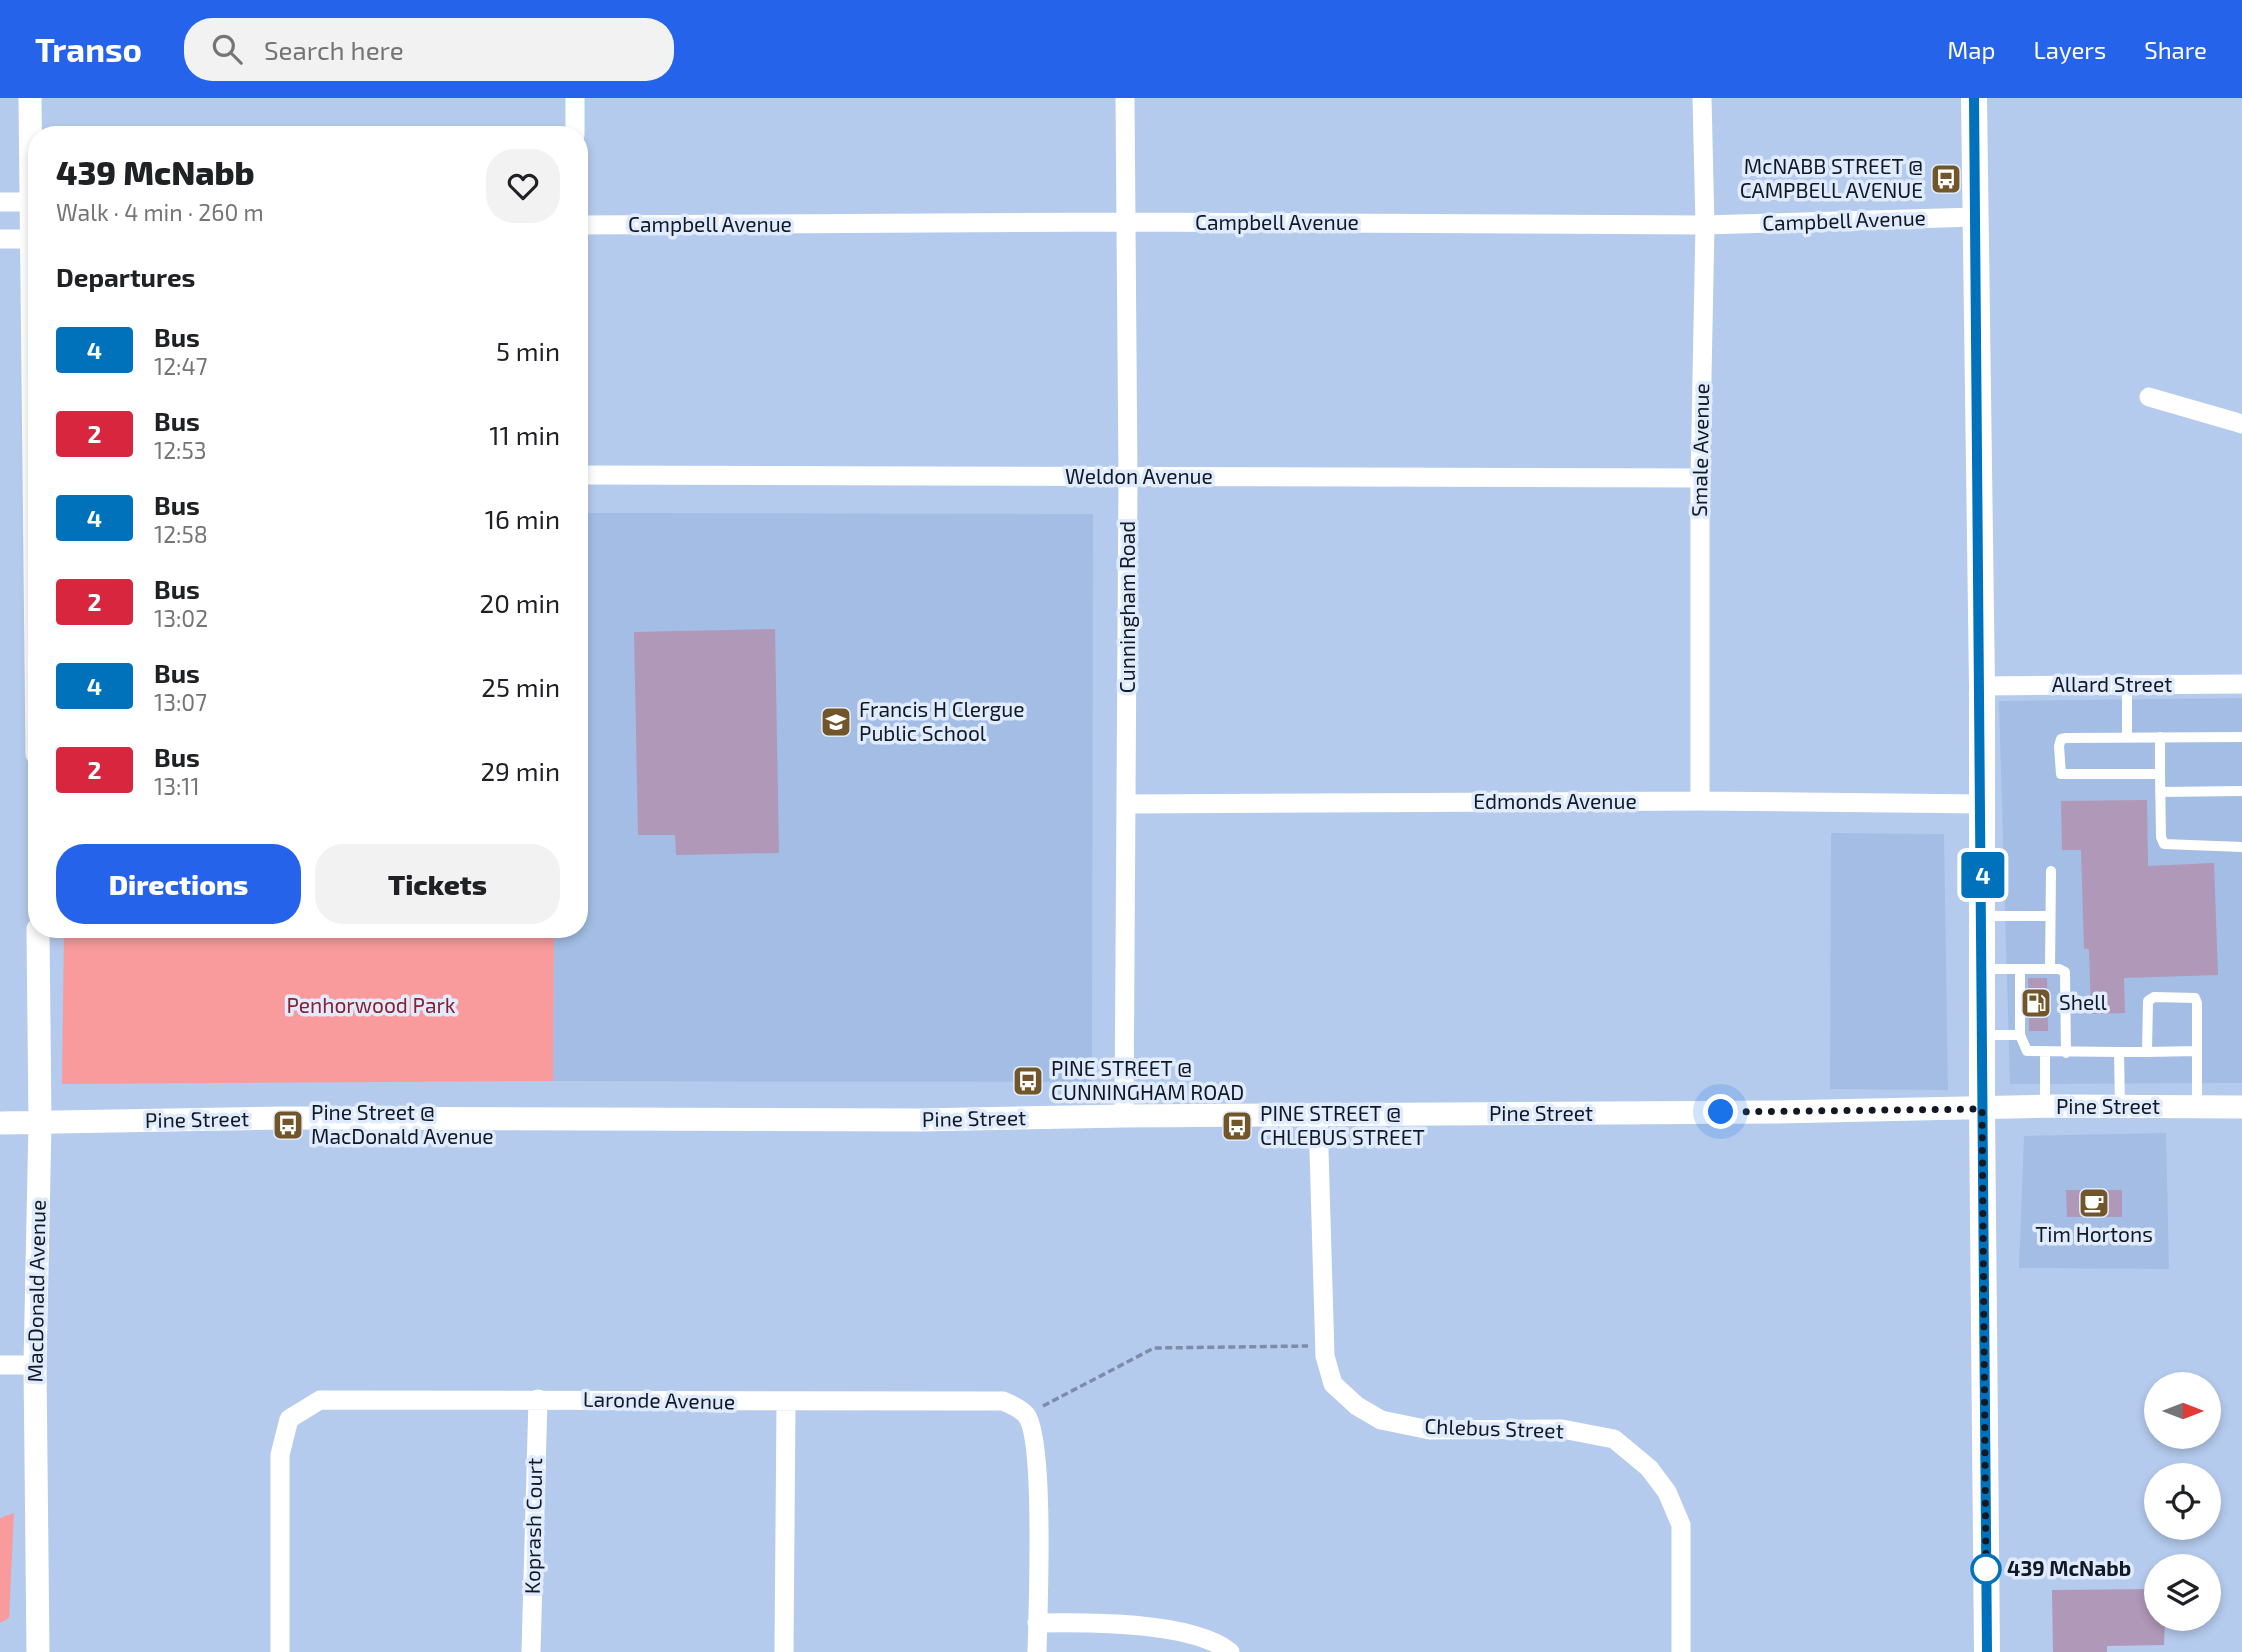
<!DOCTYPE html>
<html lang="en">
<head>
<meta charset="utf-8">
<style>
  :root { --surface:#fff; --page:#f2f2f2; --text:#202124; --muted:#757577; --accent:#2563eb }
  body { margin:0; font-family:"Exo 2",sans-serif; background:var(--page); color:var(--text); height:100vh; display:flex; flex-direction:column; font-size:26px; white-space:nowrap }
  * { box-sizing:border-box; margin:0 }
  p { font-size:23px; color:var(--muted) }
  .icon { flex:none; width:38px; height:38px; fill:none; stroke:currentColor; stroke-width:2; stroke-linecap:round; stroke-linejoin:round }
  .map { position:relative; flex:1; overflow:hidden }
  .drawer { position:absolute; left:28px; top:28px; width:560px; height:812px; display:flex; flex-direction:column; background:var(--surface); border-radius:28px; box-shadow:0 4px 10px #0003 }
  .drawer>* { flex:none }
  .badge { padding:0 14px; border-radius:5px; font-size:24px; line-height:46px }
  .needle { width:46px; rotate:90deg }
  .buttons { position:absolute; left:2144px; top:1274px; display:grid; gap:14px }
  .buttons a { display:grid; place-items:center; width:77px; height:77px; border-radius:50%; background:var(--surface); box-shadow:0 4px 10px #0003; font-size:35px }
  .you { position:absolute; width:35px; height:35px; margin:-18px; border:5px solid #fff; border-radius:50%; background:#1a73e8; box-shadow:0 0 0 10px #1a73e833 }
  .map>.badge { position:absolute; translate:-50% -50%; box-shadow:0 0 0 4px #fff }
  h2 { padding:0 28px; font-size:26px; line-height:63px }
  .round { display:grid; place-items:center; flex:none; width:74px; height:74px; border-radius:28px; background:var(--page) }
  .head { display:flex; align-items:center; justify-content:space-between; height:119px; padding:0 28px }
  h1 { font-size:33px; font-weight:800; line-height:52px }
  .cta { display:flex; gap:14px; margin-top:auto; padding:14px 28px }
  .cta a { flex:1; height:80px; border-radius:28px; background:var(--accent); color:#fff; font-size:28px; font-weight:800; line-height:80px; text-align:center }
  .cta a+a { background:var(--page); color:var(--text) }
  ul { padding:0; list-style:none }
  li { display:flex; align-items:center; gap:21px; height:84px; padding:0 28px }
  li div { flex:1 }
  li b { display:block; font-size:26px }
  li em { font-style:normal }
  li .badge { min-width:77px; font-weight:700; text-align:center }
  header { display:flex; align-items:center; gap:42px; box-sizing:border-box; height:98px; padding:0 35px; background:var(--accent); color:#fff }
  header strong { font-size:33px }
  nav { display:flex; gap:38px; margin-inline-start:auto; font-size:24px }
  .search { width:490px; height:63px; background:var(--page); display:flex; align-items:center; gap:18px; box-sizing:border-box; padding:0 24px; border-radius:28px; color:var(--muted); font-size:26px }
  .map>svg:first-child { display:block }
</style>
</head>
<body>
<header>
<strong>Transo</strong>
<div class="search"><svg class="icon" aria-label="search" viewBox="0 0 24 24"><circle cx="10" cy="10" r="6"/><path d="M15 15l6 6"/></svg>Search here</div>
<nav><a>Map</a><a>Layers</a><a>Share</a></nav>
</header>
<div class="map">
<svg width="2242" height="1554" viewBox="0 0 2242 1554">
  <rect width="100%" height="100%" fill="#b5cbed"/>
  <path fill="#a3bde4" d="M579 415 1093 416 1092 984 553 983 554 831H579Z
    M2242 600V985L2010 986 1999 603Z
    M1831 735 1944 736 1948 992 1830 991Z
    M2166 1035 2169 1171 2019 1170 2024 1038Z"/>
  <path fill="#f99b9d" d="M64 831H554L553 983 62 986Z
    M14 1415 9 1520 0 1525V1420Z"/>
  <path fill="#b098b8" d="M775 531 779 755 676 757 675 737H638L634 534Z
    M2147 702 2148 768 2214 765 2218 877 2124 880 2125 915 2091 916 2089 851H2084L2081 752H2062L2061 703Z
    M2028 880H2047L2048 933H2029Z
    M2066 1092H2122V1119H2067Z
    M2156 1491V1521H2165L2164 1547 2107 1548V1554H2053L2052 1492Z"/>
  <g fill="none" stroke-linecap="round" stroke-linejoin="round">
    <path stroke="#7c8da8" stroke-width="3.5" stroke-dasharray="7 3.5" stroke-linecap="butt" d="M1043 1308 1154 1250 1308 1248"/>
    <path stroke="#fff" stroke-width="10" d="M2127 587V640
      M2160 639V676
      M2242 639 2066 640 2061 641 2059 648 2061 676H2160L2161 739 2164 746 2242 749
      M2160 694 2242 693
      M1984 818H2050
      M1982 871H2020V937L2027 953 2119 954 2120 1008
      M2020 871H2059L2065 874 2066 955
      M2050 871 2051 773
      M1982 937H2020
      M2197 953 2147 954 2148 903 2154 899 2195 900 2197 905V1008
      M2119 954H2147
      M2045 955V1007"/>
    <path stroke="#fff" stroke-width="19" d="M575 37V0
      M0 104H30
      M579 127 1127 124 1705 127 1976 119
      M0 141H31
      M2149 299 2242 326
      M579 377 1700 380
      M1982 588 2242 586
      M1700 703V380L1705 127 1702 0
      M1127 706 1700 703 1983 706
      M1124 1018 1128 379 1125 0
      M1318 1018 1325 1258 1333 1286 1357 1308 1381 1322 1430 1332 1562 1331 1614 1341 1649 1370 1667 1394 1681 1427V1554
      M0 1267H35
      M1037 1525C1086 1524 1192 1523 1230 1554
      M280 1554V1357L289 1321 320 1302 1003 1303C1010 1306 1020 1310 1026 1317 1045 1340 1038 1515 1037 1554
      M531 1554 538 1301
      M784 1554 786 1304"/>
    <path stroke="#fff" stroke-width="23" d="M30 0 37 656
      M0 1025 285 1020 920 1022 1124 1018 1775 1014 2057 1008 2242 1009
      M38 1554 35 1267 40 1025 38 831"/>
    <path stroke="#fff" stroke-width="26" d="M1974 0 1982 588V1011L1987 1554"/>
  </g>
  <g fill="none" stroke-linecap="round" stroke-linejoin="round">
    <g stroke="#fff" stroke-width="16">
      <path id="line" d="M1974 0C1981 518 1984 1036 1987 1554"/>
    </g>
    <use href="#line" stroke="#0072bc" stroke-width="10"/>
    <path stroke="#111925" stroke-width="7" stroke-dasharray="0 12.6" d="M1721 1014 1982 1011 1986 1473V1471"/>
  </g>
  <defs>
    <g id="bus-square" transform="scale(1.575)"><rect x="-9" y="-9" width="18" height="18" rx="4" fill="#725629" stroke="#e0ebfd"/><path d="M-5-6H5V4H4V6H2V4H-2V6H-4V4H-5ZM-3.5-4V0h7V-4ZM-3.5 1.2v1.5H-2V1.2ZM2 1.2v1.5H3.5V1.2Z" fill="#fff"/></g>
    <g id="school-square" transform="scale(1.575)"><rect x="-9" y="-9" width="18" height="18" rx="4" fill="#725629" stroke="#e0ebfd"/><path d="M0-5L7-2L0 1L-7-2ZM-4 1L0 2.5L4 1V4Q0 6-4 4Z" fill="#fff"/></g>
    <g id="fuel-square" transform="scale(1.575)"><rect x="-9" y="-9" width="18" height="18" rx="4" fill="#725629" stroke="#e0ebfd"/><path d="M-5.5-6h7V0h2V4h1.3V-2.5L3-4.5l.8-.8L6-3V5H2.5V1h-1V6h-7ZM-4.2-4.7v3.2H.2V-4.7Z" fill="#fff"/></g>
    <g id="cafe-square" transform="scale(1.575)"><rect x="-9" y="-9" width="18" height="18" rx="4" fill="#725629" stroke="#e0ebfd"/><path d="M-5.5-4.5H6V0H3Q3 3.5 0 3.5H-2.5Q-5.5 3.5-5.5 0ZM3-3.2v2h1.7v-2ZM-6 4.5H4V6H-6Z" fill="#fff"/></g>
  </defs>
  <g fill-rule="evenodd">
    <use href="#bus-square" x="1946" y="81"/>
    <use href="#school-square" x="836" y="624"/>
    <use href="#fuel-square" x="2036" y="905"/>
    <use href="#bus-square" x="1028" y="983"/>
    <use href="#bus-square" x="288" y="1027"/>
    <use href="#bus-square" x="1237" y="1028"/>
    <use href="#cafe-square" x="2094" y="1105"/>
  </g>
  <circle fill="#fff" stroke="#0072bc" stroke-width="3.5" cx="1986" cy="1471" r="14"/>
  <g text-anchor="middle" stroke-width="7" stroke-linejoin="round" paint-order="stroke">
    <g font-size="21" fill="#111925" stroke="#e0ebfd" text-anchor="start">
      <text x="1923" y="76" text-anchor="end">McNABB STREET @<tspan x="1923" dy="24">CAMPBELL AVENUE</tspan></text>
      <text x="859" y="619">Francis H Clergue<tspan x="859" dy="24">Public School</tspan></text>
      <text x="2059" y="912">Shell</text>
      <text x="1051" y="978">PINE STREET @<tspan x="1051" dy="24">CUNNINGHAM ROAD</tspan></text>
      <text x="311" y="1022">Pine Street @<tspan x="311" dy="24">MacDonald Avenue</tspan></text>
      <text x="1260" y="1023">PINE STREET @<tspan x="1260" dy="24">CHLEBUS STREET</tspan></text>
      <text x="2094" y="1144" text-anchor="middle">Tim Hortons</text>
    </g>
    <g font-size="21" fill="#111925" stroke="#e0ebfd">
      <text transform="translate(1844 123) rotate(-2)" y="7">Campbell Avenue</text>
      <text x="1277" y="132">Campbell Avenue</text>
      <text x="710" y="134">Campbell Avenue</text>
      <text transform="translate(1701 352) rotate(-89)" y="7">Smale Avenue</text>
      <text x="1139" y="386">Weldon Avenue</text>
      <text transform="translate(1128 509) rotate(-90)" y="7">Cunningham Road</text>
      <text x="2112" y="594">Allard Street</text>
      <text x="1555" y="711">Edmonds Avenue</text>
      <text x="2108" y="1016">Pine Street</text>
      <text x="1541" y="1023">Pine Street</text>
      <text transform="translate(974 1021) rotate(-1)" y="7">Pine Street</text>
      <text transform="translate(197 1022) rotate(-1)" y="7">Pine Street</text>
      <text transform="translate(37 1193) rotate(-89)" y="7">MacDonald Avenue</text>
      <text transform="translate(659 1303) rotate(1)" y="7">Laronde Avenue</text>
      <text transform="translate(1494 1331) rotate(2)" y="7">Chlebus Street</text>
      <text transform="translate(534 1428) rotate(-89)" y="7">Koprash Court</text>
    </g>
    <g font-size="21" fill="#8b1f2e" stroke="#e0ebfd">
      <text x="371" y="915">Penhorwood Park</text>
    </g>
    <g font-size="21" font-weight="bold" fill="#111925" stroke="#e0ebfd" text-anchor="start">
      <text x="2007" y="1478">439 McNabb</text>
    </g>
  </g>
</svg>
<div class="buttons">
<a><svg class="needle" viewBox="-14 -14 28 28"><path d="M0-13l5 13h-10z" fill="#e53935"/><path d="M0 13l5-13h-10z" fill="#757577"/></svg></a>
<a><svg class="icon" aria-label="locate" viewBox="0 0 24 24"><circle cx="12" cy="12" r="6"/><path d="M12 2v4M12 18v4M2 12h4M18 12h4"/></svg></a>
<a><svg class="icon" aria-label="layers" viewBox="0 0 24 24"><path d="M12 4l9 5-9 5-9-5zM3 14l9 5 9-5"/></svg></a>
</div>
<div class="you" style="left:1721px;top:1014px"></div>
<b class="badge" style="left:1983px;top:777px;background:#0072bc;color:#fff">4</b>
<section class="drawer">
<div class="head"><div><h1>439 McNabb</h1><p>Walk · 4 min · 260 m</p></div><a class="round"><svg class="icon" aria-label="heart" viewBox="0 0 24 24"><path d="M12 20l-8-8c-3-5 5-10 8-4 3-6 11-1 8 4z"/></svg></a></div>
<h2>Departures</h2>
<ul>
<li><span class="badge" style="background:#0072bc;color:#fff">4</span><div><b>Bus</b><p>12:47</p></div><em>5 min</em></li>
<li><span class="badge" style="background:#d7263d;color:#fff">2</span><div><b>Bus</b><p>12:53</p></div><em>11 min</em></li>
<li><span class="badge" style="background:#0072bc;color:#fff">4</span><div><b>Bus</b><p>12:58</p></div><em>16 min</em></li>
<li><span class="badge" style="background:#d7263d;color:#fff">2</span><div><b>Bus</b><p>13:02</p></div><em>20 min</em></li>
<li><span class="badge" style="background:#0072bc;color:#fff">4</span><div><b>Bus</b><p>13:07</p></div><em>25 min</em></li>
<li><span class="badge" style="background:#d7263d;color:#fff">2</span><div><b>Bus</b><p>13:11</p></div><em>29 min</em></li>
</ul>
<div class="cta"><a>Directions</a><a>Tickets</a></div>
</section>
</div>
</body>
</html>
